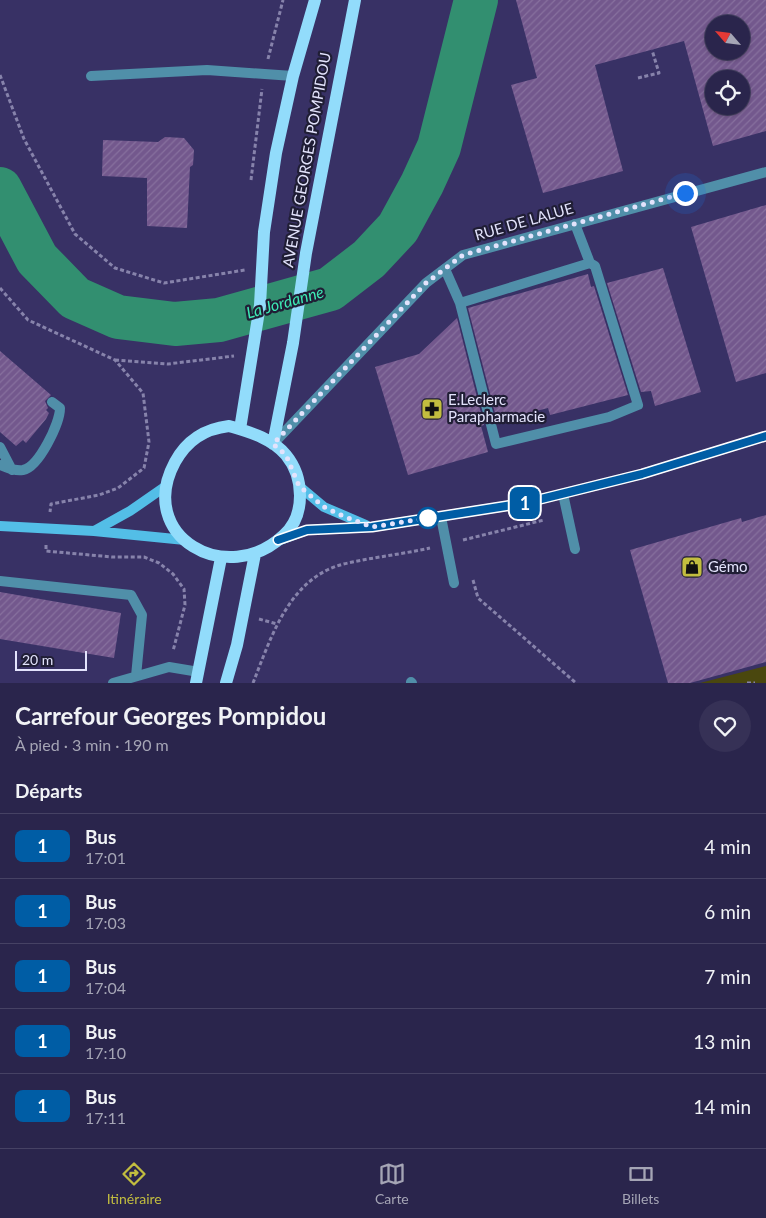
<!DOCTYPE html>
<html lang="fr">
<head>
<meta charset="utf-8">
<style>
  :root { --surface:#2a254c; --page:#363156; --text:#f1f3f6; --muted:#a5a5b5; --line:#464264; --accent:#c2bd3f }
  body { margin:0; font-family:Lato,sans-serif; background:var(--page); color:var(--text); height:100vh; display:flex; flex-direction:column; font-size:19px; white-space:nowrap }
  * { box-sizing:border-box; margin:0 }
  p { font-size:16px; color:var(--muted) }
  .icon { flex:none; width:28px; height:28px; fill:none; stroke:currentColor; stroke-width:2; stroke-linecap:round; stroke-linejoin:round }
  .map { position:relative; height:683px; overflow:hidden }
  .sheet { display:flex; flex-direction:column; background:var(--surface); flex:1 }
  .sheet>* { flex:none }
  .badge { padding:0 10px; border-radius:8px; font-size:18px; line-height:32px }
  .needle { width:32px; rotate:298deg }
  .controls { position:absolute; left:705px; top:15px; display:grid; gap:10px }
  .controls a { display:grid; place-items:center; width:45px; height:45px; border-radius:50%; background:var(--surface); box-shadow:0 1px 4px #0004,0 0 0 1px var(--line); font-size:25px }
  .scale { position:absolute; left:15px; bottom:12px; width:72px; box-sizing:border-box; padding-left:5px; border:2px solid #e3e3fc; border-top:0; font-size:14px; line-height:18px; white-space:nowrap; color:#e3e3fc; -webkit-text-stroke:4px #201e35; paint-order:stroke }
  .you { position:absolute; width:25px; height:25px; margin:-12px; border:4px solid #fff; border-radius:50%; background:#1a73e8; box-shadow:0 0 0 8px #1a73e833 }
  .map>.badge { position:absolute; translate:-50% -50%; box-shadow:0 0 0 2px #fff }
  h2 { padding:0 15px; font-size:19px; line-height:45px }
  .round { display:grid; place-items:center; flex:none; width:52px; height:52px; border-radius:26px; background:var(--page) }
  .head { display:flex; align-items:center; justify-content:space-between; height:85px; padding:0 15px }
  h1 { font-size:24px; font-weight:700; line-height:38px }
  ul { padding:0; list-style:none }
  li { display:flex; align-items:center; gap:15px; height:65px; padding:0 15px; border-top:1px solid var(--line) }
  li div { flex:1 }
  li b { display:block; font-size:19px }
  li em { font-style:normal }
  li .badge { min-width:55px; font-weight:700; text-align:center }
  .menu { display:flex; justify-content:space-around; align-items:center; height:70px; border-top:1px solid var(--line); background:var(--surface); font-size:14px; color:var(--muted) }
  .menu a { display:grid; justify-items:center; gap:2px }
  .menu .on { color:var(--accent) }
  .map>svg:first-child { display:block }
</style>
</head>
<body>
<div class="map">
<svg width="766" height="683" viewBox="0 0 766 683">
  <defs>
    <pattern id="building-hatch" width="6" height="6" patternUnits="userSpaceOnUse" patternTransform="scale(1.25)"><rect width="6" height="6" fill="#73588d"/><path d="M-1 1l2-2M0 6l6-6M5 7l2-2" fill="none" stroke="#87709e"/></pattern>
  </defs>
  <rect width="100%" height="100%" fill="#383165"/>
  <path fill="#4a470e" d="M766 666V683H700Z"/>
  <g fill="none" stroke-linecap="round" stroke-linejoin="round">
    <path stroke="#328f70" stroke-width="44" d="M0 189 37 259 75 298 118 317 175 324 219 320 330 289 369 259 398 228 422 184 439 147 476 0"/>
  </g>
  <path fill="url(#building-hatch)" fill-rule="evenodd" d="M516 0H766V131L713 146 684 41 595 65 623 171 543 193 511 85 537 78ZM714 24H741V51H714ZM714 79H741V106H714Z
    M165 137 184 138 194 150 193 165 190 167 187 228 147 226V178L102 176 103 140 158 142Z
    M766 205V373L736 382 691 227Z
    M663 268 701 392 655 406 651 391 641 392 607 283Z
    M588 274 591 287 594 286 628 395 550 415 548 408 497 421 468 308Z
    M457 318 484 425 481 426 488 452 408 475 375 367 419 354Z
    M0 351 51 395 45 401 48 408 46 410 49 413 46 419 26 443 23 440 16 446 0 432Z
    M766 515V662L690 683H668L630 550 741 518 742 522Z
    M0 592 121 613 114 658 0 639Z"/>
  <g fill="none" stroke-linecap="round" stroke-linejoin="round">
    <path stroke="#8783ab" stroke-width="3" stroke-dasharray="4 2.5" stroke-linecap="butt" d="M268 59 283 0
      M0 75 24 139 75 234 115 268 164 283 245 270
      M638 78 659 73 652 50
      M251 180 262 89
      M0 288 28 320 115 360 143 393 149 442 144 468 118 488 99 495 51 504 50 512
      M115 360 168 364 234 356
      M463 540 544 520
      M46 545V551L112 557H144L159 563 173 574 184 589 185 605 173 651
      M473 580 478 598 576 683
      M259 619 277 624
      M253 683C272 635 290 575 348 563 375 557 403 554 430 548
      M747 683H755"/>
    <path stroke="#508fa9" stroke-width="10" d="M91 76 207 70 293 76
      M445 269 460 303 496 444 609 417 638 405 595 266 590 263 575 224
      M460 303 590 263
      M0 447 12 470
      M0 465C8 468 14 471 23 470 39 467 60 423 60 408L52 402
      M563 494 575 549
      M441 517 454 583
      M411 682 412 683"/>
    <path stroke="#508fa9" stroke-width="10" d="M273 444 426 283 463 255 766 172
      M0 581 131 595 142 615 136 676
      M113 683 169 667 199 672"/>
    <path stroke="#53bee7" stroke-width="10" d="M299 486 324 507 366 525
      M0 526 94 531 185 540
      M94 531 130 511 166 486
      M280 540 307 530 372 527 525 503 642 474 766 436"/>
    <path stroke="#92dcfb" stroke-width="12" d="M229 426C249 432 272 438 286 455 304 477 306 515 284 535 227 589 135 536 175 462 187 440 204 429 229 426Z
      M240 429 260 305 264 232 276 153 293 76 315 0
      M273 444 293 343 306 253 355 0
      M196 683 221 558
      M226 683 237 645 255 554"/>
  </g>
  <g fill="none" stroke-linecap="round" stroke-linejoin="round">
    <g stroke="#fff" stroke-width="11">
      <path id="line" d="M278 540 307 530 372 527 525 503 642 474 766 436"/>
    </g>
    <use href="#line" stroke="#005da5" stroke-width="8"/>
    <path stroke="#e3e3fc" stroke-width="5" stroke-dasharray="0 9" d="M428 518 372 527 343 516 324 507 299 486 286 455 273 444 426 283 463 255 685 193"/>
  </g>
  <defs>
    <g id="pharmacy-square" transform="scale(1.125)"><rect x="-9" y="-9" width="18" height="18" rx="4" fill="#c2bd3f" stroke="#201e35"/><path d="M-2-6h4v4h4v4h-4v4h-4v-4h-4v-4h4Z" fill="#111"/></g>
    <g id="shop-square" transform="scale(1.125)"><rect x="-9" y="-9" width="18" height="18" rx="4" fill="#c2bd3f" stroke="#201e35"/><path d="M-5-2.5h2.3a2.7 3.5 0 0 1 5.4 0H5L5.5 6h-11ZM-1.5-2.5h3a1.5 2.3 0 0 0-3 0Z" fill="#111"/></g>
  </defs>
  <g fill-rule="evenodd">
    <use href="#pharmacy-square" x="432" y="409"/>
    <use href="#shop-square" x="692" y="567"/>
  </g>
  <circle fill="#fff" stroke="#005da5" stroke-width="2.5" cx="428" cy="518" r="10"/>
  <g text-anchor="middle" stroke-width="4.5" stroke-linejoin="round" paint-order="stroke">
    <g font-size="15" fill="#e3e3fc" stroke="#201e35">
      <text transform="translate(307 160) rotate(-80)" y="5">AVENUE GEORGES POMPIDOU</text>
      <text transform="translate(524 222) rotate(-16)" y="5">RUE DE LALUE</text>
    </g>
    <g font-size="15" fill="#e3e3fc" stroke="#201e35" text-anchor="start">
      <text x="448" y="405">E.Leclerc<tspan x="448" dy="17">Parapharmacie</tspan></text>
      <text x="708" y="572">Gémo</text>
    </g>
    <g font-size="16" font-style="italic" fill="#3deab4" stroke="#201e35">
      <text transform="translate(285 302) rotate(-16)" y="6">La Jordanne</text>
    </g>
  </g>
</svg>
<div class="controls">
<a><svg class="needle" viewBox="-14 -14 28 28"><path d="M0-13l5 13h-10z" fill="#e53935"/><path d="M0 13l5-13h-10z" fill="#a5a5b5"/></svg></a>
<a><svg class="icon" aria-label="locate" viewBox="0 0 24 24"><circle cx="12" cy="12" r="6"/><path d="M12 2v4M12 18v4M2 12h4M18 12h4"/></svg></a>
</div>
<div class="scale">20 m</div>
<div class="you" style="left:685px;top:193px"></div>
<b class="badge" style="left:525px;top:503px;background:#005da5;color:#fff">1</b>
</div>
<section class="sheet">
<div class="head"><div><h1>Carrefour Georges Pompidou</h1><p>À pied · 3 min · 190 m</p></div><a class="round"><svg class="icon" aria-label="heart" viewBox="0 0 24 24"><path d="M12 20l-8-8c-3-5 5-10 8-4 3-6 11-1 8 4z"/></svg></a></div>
<h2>Départs</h2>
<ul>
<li><span class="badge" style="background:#005da5;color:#fff">1</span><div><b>Bus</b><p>17:01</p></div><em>4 min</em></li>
<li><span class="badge" style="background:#005da5;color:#fff">1</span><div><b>Bus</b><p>17:03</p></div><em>6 min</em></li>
<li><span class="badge" style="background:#005da5;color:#fff">1</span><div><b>Bus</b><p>17:04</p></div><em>7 min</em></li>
<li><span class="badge" style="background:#005da5;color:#fff">1</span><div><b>Bus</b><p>17:10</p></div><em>13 min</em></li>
<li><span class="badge" style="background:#005da5;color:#fff">1</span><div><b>Bus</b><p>17:11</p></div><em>14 min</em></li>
</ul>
</section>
<nav class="menu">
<a class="on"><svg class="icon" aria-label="directions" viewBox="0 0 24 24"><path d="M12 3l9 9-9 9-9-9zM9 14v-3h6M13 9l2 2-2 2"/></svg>Itinéraire</a>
<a><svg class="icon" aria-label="map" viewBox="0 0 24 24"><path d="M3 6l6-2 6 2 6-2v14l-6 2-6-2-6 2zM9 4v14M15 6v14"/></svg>Carte</a>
<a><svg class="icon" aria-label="tickets" viewBox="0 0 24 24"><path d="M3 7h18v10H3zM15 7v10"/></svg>Billets</a>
</nav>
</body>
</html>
